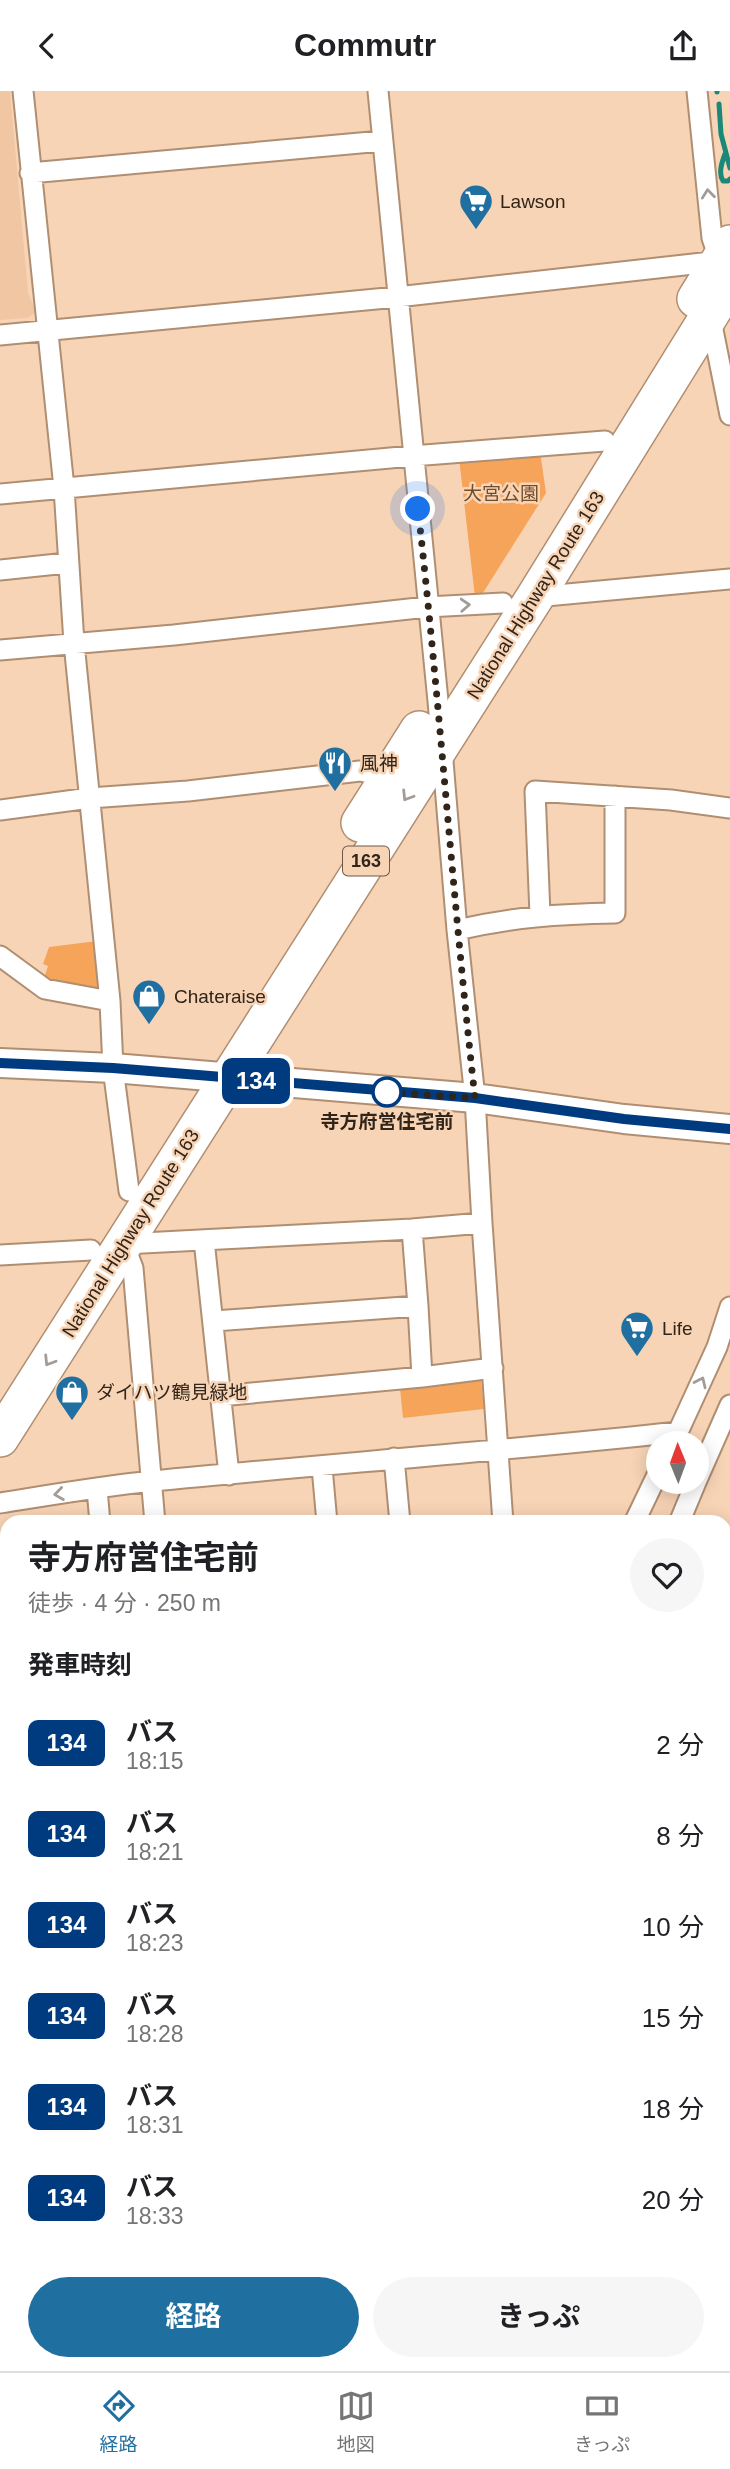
<!DOCTYPE html>
<html lang="ja">
<head>
<meta charset="utf-8">
<style>
  :root { --surface:#fff; --page:#f6f6f6; --text:#202124; --muted:#757577; --line:#e0e0e0; --accent:#206fa1 }
  body { margin:0; font-family:Arial,"Noto Sans JP",sans-serif; background:var(--page); color:var(--text); height:100vh; display:flex; flex-direction:column; font-size:26px; white-space:nowrap }
  * { box-sizing:border-box; margin:0 }
  p { font-size:23px; color:var(--muted) }
  .icon { flex:none; width:38px; height:38px; fill:none; stroke:currentColor; stroke-width:2; stroke-linecap:round; stroke-linejoin:round }
  .map { position:relative; flex:1; overflow:hidden }
  .sheet { position:absolute; left:0px; top:1424px; width:732px; height:856px; display:flex; flex-direction:column; background:var(--surface); border-radius:21px 21px 0 0; box-shadow:0 4px 18px #0003 }
  .sheet>* { flex:none }
  .badge { padding:0 14px; border-radius:10px; font-size:24px; line-height:46px }
  .needle { width:46px; rotate:359deg }
  .tools { position:absolute; left:646px; top:1340px; display:grid; gap:14px }
  .tools a { display:grid; place-items:center; width:63px; height:63px; border-radius:50%; background:var(--surface); box-shadow:0 4px 18px #0003; font-size:35px }
  .you { position:absolute; width:35px; height:35px; margin:-18px; border:5px solid #fff; border-radius:50%; background:#1a73e8; box-shadow:0 0 0 10px #1a73e833 }
  .map>.badge { position:absolute; translate:-50% -50%; box-shadow:0 0 0 4px #fff }
  h2 { padding:0 28px; font-size:26px; line-height:63px }
  .round { display:grid; place-items:center; flex:none; width:74px; height:74px; border-radius:37px; background:var(--page) }
  .overview { display:flex; align-items:center; justify-content:space-between; height:119px; padding:0 28px }
  h1 { font-size:33px; font-weight:700; line-height:52px }
  .button { display:flex; gap:14px; margin-top:auto; padding:14px 28px }
  .button a { flex:1; height:80px; border-radius:42px; background:var(--accent); color:#fff; font-size:28px; font-weight:700; line-height:80px; text-align:center }
  .button a+a { background:var(--page); color:var(--text) }
  ul { padding:0; list-style:none }
  li { display:flex; align-items:center; gap:21px; height:91px; padding:0 28px }
  li div { flex:1 }
  li b { display:block; font-size:26px }
  li em { font-style:normal }
  li .badge { min-width:77px; font-weight:700; text-align:center }
  header { display:flex; justify-content:space-between; align-items:center; height:91px; padding:0 28px; background:var(--surface); font-size:32px; font-weight:700 }
  .dock { display:flex; justify-content:space-around; align-items:center; height:98px; border-top:2px solid var(--line); background:var(--surface); font-size:19px; color:var(--muted) }
  .dock a { display:grid; justify-items:center; gap:4px }
  .dock .on { color:var(--accent) }
  .map>svg:first-child { display:block }
</style>
</head>
<body>
<header><svg class="icon" aria-label="back" viewBox="0 0 24 24"><path d="M15 5l-7 7 7 7"/></svg>Commutr<svg class="icon" aria-label="share" viewBox="0 0 24 24"><path d="M12 15V3M7 8l5-5 5 5M5 13v7h14v-7"/></svg></header>
<div class="map">
<svg width="730" height="2280" viewBox="0 0 730 2280">
  <rect width="100%" height="100%" fill="#f8d4b6"/>
  <path fill="#f0c6a3" d="M0 0H10L28 202 36 221 28 227 0 229Z
    M730 1668V1997L724 1996V1669Z
    M725 2028 730 2029V2202L725 2203Z"/>
  <path fill="#f5a459" d="M540 360 546 402 481 505 475 506 459 367Z
    M97 850 100 898 82 900 43 890 48 875 43 873 49 856Z
    M481 1288 484 1318 403 1327 400 1297Z
    M725 1743H730V1960L725 1961Z"/>
  <g fill="none" stroke-linecap="round" stroke-linejoin="round">
    <path stroke="#1c8978" stroke-width="5" d="M717 0V1
      M719 13 721 43 730 77
      M725 63C722 71 718 82 723 90H728L730 88"/>
    <g stroke="#b08e72" stroke-width="23">
      <path id="street" d="M23 0 64 397 74 552 110 910 113 977 129 1100
        M378 0 438 610 457 839 475 1007 482 1132 503 1432
        M697 0 712 147 720 170
        M30 82 382 50
        M710 224 730 324
        M0 244 397 206 720 170
        M0 403 412 365 605 350
        M0 479 67 472
        M535 506 730 488
        M0 559 174 544 427 516 503 512
        M0 719 90 707 188 700 360 680 389 686
        M540 824 535 700 671 709 730 717
        M457 839C512 826 559 823 615 822V705
        M0 865 45 898 110 910
        M412 1138 418 1215
        M204 1149 229 1384
        M0 1164 91 1159
        M214 1230 418 1215 422 1286
        M220 1305 422 1286 493 1277
        M673 1352 717 1256 730 1216
        M394 1367 400 1432
        M322 1376 327 1432
        M696 1391 730 1314
        M97 1398 100 1432
        M0 1412C51 1404 102 1395 153 1390 328 1373 503 1360 678 1341
        M155 1432 133 1177 124 1153 412 1138 482 1132
        M634 1432 658 1382
        M679 1432 696 1391
        M724 1462H730
        M724 1656 730 1655
        M0 1726 7 1714
        M724 2013H730
        M0 2050 7 2054
        M0 2081 7 2070
        M724 2218 730 2217
        M0 2246 7 2250
        M44 2273 55 2280
        M606 2273V2280
        M103 2280 107 2273
        M260 2280 263 2273
        M299 2280 302 2273"/>
    </g>
    <g stroke="#b08e72" stroke-width="32">
      <path id="secondary" d="M0 972 113 977 475 1007 624 1028 730 1038"/>
    </g>
    <g stroke="#b08e72" stroke-width="40">
      <path id="highway" d="M696 208 730 153
        M360 732 419 639
        M0 1347 535 506 730 191"/>
    </g>
    <use href="#street" stroke="#fff" stroke-width="19"/>
    <use href="#secondary" stroke="#fff" stroke-width="28"/>
    <use href="#highway" stroke="#fff" stroke-width="37"/>
  </g>
  <defs><path id="oneway-chevron" d="M-2-3.5L2.5 0L-2 3.5" fill="none" stroke-width="1.6" stroke-linecap="round" stroke-linejoin="round" transform="scale(1.75)"/></defs>
  <g stroke="#a29c98">
    <use href="#oneway-chevron" transform="translate(708 103) rotate(-96)"/>
    <use href="#oneway-chevron" transform="translate(465 514) rotate(-3)"/>
    <use href="#oneway-chevron" transform="translate(407 705) rotate(122)"/>
    <use href="#oneway-chevron" transform="translate(49 1270) rotate(122)"/>
    <use href="#oneway-chevron" transform="translate(701 1291) rotate(-65)"/>
    <use href="#oneway-chevron" transform="translate(59 1403) rotate(172)"/>
  </g>
  <g fill="none" stroke-linecap="round" stroke-linejoin="round">
    <g stroke="#fff" stroke-width="16">
      <path id="line" d="M0 972 113 977 475 1007 624 1028 730 1038"/>
    </g>
    <use href="#line" stroke="#003b80" stroke-width="10"/>
    <path stroke="#312419" stroke-width="7" stroke-dasharray="0 12.6" d="M387 1001H382L475 1007C453 811 440 614 418 418"/>
  </g>
  <defs>
    <g id="supermarket-pin" transform="scale(1.75)"><path d="M0 17L-7.5 6A9.5 9.5 0 1 1 7.5 6Z" fill="#206fa1" stroke="#f8d4b6"/><path d="M-6-5.5h2.5l.6 2H6L4.5 2H-2.5L-4.4-4H-6ZM-1.5 3.2a1.3 1.3 0 1 0 .1 0ZM3 3.2a1.3 1.3 0 1 0 .1 0Z" fill="#fff"/></g>
    <g id="restaurant-pin" transform="scale(1.75)"><path d="M0 17L-7.5 6A9.5 9.5 0 1 1 7.5 6Z" fill="#206fa1" stroke="#f8d4b6"/><path d="M-5-6h1v4h1v-4h1v4h1v-4h1v5L-1.5 .5V6h-2V.5L-5-1ZM5-6V6H3V1.5H1.5Q1.5-4 5-6Z" fill="#fff"/></g>
    <g id="shop-pin" transform="scale(1.75)"><path d="M0 17L-7.5 6A9.5 9.5 0 1 1 7.5 6Z" fill="#206fa1" stroke="#f8d4b6"/><path d="M-5-2.5h2.3a2.7 3.5 0 0 1 5.4 0H5L5.5 6h-11ZM-1.5-2.5h3a1.5 2.3 0 0 0-3 0Z" fill="#fff"/></g>
  </defs>
  <g fill-rule="evenodd">
    <use href="#supermarket-pin" x="476" y="110"/>
    <use href="#restaurant-pin" x="335" y="672"/>
    <use href="#shop-pin" x="149" y="905"/>
    <use href="#supermarket-pin" x="637" y="1237"/>
    <use href="#shop-pin" x="72" y="1301"/>
  </g>
  <circle fill="#fff" stroke="#003b80" stroke-width="3.5" cx="387" cy="1001" r="14"/>
  <g text-anchor="middle" stroke-width="5" stroke-linejoin="round" paint-order="stroke">
    <rect fill="#f8d4b6" stroke="#6d5948" stroke-width="2" x="343" y="755.5" width="46" height="29" rx="5"/>
    <g font-size="18" font-weight="bold" fill="#312419">
      <text x="366" y="776">163</text>
    </g>
    <g font-size="19" fill="#312419" stroke="#f8d4b6" text-anchor="start">
      <text x="500" y="117">Lawson</text>
      <text x="360" y="679">風神</text>
      <text x="174" y="912">Chateraise</text>
      <text x="662" y="1244">Life</text>
      <text x="96" y="1308">ダイハツ鶴見緑地</text>
    </g>
    <g font-size="19" fill="#734c29" stroke="#f8d4b6">
      <text x="501" y="409">大宮公園</text>
    </g>
    <g font-size="19" fill="#312419" stroke="#f8d4b6">
      <text transform="translate(535 504) rotate(-58)" y="7">National Highway Route 163</text>
      <text transform="translate(130 1142) rotate(-58)" y="7">National Highway Route 163</text>
    </g>
    <g font-size="19" font-weight="bold" fill="#312419" stroke="#f8d4b6">
      <text x="387" y="1037">寺方府営住宅前</text>
    </g>
  </g>
</svg>
<div class="tools">
<a><svg class="needle" viewBox="-14 -14 28 28"><path d="M0-13l5 13h-10z" fill="#e53935"/><path d="M0 13l5-13h-10z" fill="#757577"/></svg></a>
</div>
<div class="you" style="left:418px;top:418px"></div>
<b class="badge" style="left:256px;top:990px;background:#003b80;color:#fff">134</b>
<section class="sheet">
<div class="overview"><div><h1>寺方府営住宅前</h1><p>徒歩 · 4 分 · 250 m</p></div><a class="round"><svg class="icon" aria-label="heart" viewBox="0 0 24 24"><path d="M12 20l-8-8c-3-5 5-10 8-4 3-6 11-1 8 4z"/></svg></a></div>
<h2>発車時刻</h2>
<ul>
<li><span class="badge" style="background:#003b80;color:#fff">134</span><div><b>バス</b><p>18:15</p></div><em>2 分</em></li>
<li><span class="badge" style="background:#003b80;color:#fff">134</span><div><b>バス</b><p>18:21</p></div><em>8 分</em></li>
<li><span class="badge" style="background:#003b80;color:#fff">134</span><div><b>バス</b><p>18:23</p></div><em>10 分</em></li>
<li><span class="badge" style="background:#003b80;color:#fff">134</span><div><b>バス</b><p>18:28</p></div><em>15 分</em></li>
<li><span class="badge" style="background:#003b80;color:#fff">134</span><div><b>バス</b><p>18:31</p></div><em>18 分</em></li>
<li><span class="badge" style="background:#003b80;color:#fff">134</span><div><b>バス</b><p>18:33</p></div><em>20 分</em></li>
</ul>
<div class="button"><a>経路</a><a>きっぷ</a></div>
</section>
</div>
<nav class="dock">
<a class="on"><svg class="icon" aria-label="directions" viewBox="0 0 24 24"><path d="M12 3l9 9-9 9-9-9zM9 14v-3h6M13 9l2 2-2 2"/></svg>経路</a>
<a><svg class="icon" aria-label="map" viewBox="0 0 24 24"><path d="M3 6l6-2 6 2 6-2v14l-6 2-6-2-6 2zM9 4v14M15 6v14"/></svg>地図</a>
<a><svg class="icon" aria-label="tickets" viewBox="0 0 24 24"><path d="M3 7h18v10H3zM15 7v10"/></svg>きっぷ</a>
</nav>
</body>
</html>
